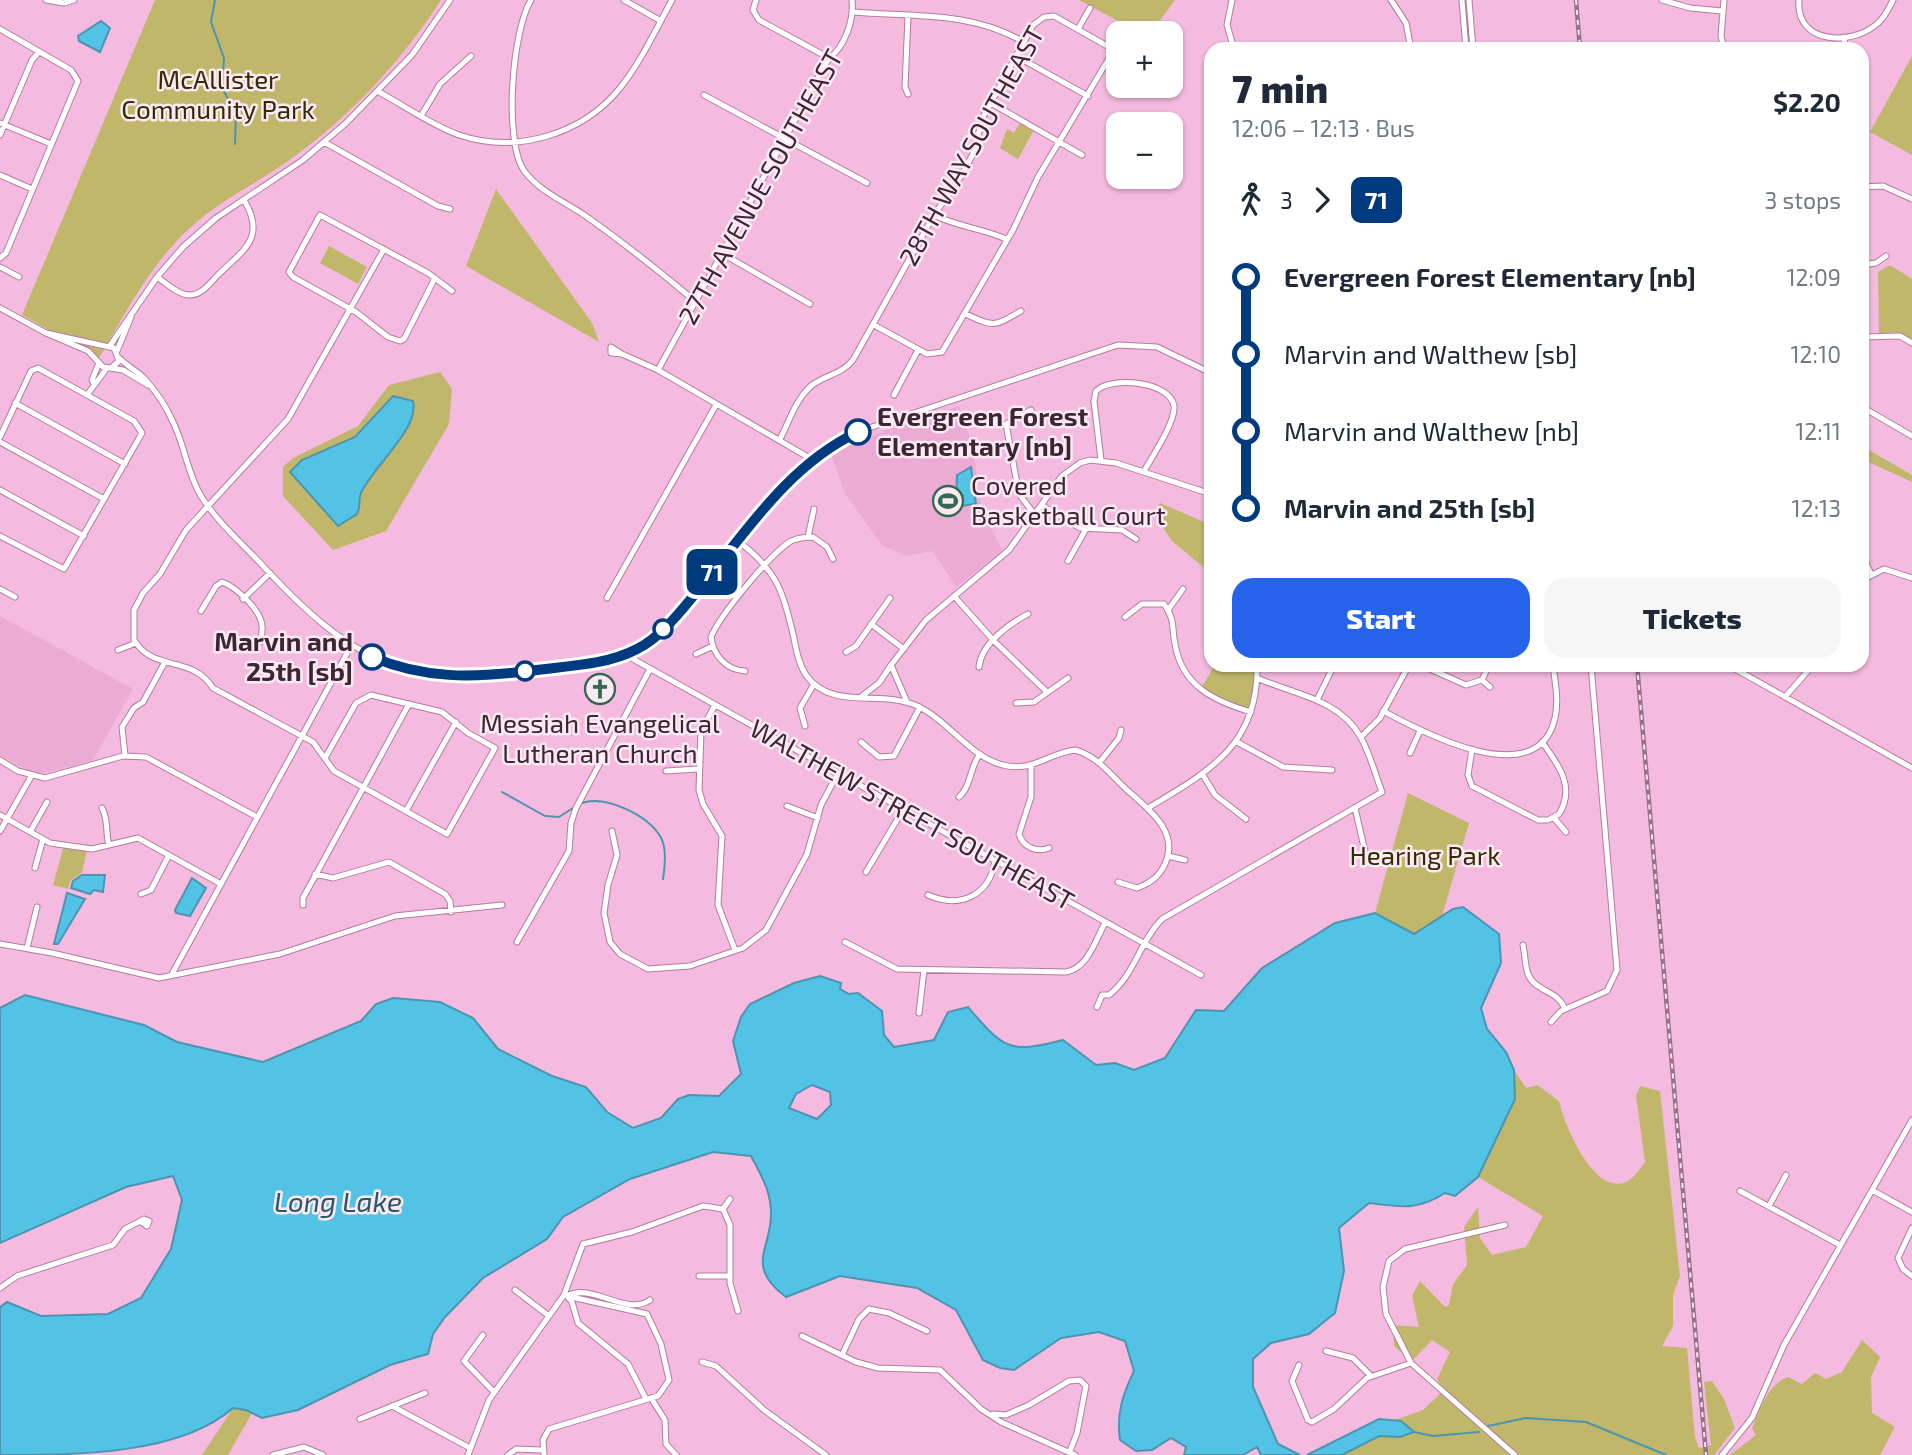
<!DOCTYPE html>
<html lang="en">
<head>
<meta charset="utf-8">
<style>
  :root { --surface:#fff; --page:#f6f6f7; --text:#1f2937; --muted:#747a83; --accent:#2563eb }
  body { margin:0; font-family:"Exo 2",sans-serif; background:var(--page); color:var(--text); height:100vh; display:flex; flex-direction:column; font-size:26px; white-space:nowrap }
  * { box-sizing:border-box; margin:0 }
  p { font-size:23px; color:var(--muted) }
  .icon { flex:none; width:38px; height:38px; fill:none; stroke:currentColor; stroke-width:2; stroke-linecap:round; stroke-linejoin:round }
  .map { position:relative; flex:1; overflow:hidden }
  .panel { position:absolute; left:1204px; top:42px; width:665px; height:630px; display:flex; flex-direction:column; background:var(--surface); border-radius:21px; box-shadow:0 2px 5px #0004 }
  .panel>* { flex:none }
  .badge { padding:0 14px; border-radius:10px; font-size:24px; line-height:46px }
  .buttons { position:absolute; left:1106px; top:21px; display:grid; gap:14px }
  .buttons a { display:grid; place-items:center; width:77px; height:77px; border-radius:14px; background:var(--surface); box-shadow:0 2px 5px #0004; font-size:35px }
  .map>.badge { position:absolute; translate:-50% -50%; box-shadow:0 0 0 4px #fff }
  .legs { display:flex; align-items:center; gap:10px; height:77px; padding:0 28px; font-size:23px }
  .legs p { margin-inline-start:auto }
  .headline { display:flex; align-items:center; justify-content:space-between; height:119px; padding:0 28px }
  h1 { font-size:38px; font-weight:800; line-height:52px }
  .cta { display:flex; gap:14px; margin-top:auto; padding:14px 28px }
  .cta a { flex:1; height:80px; border-radius:21px; background:var(--accent); color:#fff; font-size:28px; font-weight:800; line-height:80px; text-align:center }
  .cta a+a { background:var(--page); color:var(--text) }
  ul { padding:0 28px; list-style:none }
  li { display:flex; align-items:center; gap:24px; height:77px; font-size:26px }
  li i { display:grid; place-items:center; width:10px; height:100%; margin:0 9px; background:currentColor }
  li i::after { content:''; width:18px; height:18px; margin:-9px; border:5px solid; border-radius:50%; background:var(--surface) }
  li p { margin-inline-start:auto }
  li:first-child i { background:linear-gradient(#0000 50%,currentColor 0) }
  li:last-child i { background:linear-gradient(currentColor 50%,#0000 0) }
  .map>svg:first-child { display:block }
</style>
</head>
<body>
<div class="map">
<svg width="1912" height="1455" viewBox="0 0 1912 1455">
  <rect width="100%" height="100%" fill="#f5badf"/>
  <path fill="#ecabd4" d="M959 406 972 443 982 511 1003 551 956 587 933 551 905 556 882 545 845 494 831 454 897 425Z
    M0 616 133 689 93 760 43 774 29 771 0 755Z"/>
  <path fill="#c1b76b" d="M155 0H441C401 62 349 118 288 161 257 183 219 201 191 227 151 263 126 312 99 358L22 315Z
    M1079 0H1175L1151 33H1140Z
    M1912 56V155L1870 132Z
    M1020 123 1034 130 1018 159 1000 148 1007 129 1014 133Z
    M496 189 592 323 599 342 466 266Z
    M329 246 367 267 358 284 320 263Z
    M1890 265 1912 279V341L1894 332 1879 334 1878 272Z
    M440 372 452 389 449 424 386 531 333 550 283 496V467L293 458 358 426 389 385Z
    M1862 446 1912 475V482L1862 459Z
    M1160 503 1211 525V588L1208 571 1172 541 1155 516Z
    M1215 665H1257L1251 712 1200 690Z
    M1408 793 1469 823 1442 916 1414 934 1375 913Z
    M64 845 87 850 82 873 71 880 68 889 53 885Z
    M1514 1070 1526 1088 1537 1085 1559 1101C1564 1125 1597 1204 1631 1179 1636 1175 1641 1167 1645 1162L1636 1096 1640 1086 1660 1091 1680 1276 1673 1295V1326L1662 1346 1687 1348 1695 1437 1699 1448 1711 1445 1704 1382 1712 1381 1724 1399 1735 1428 1714 1455H1342L1379 1436 1400 1437 1401 1421H1392L1423 1410 1444 1390 1437 1379 1450 1352 1432 1340 1412 1361 1394 1346 1393 1325 1419 1327 1412 1296 1420 1281 1445 1307 1449 1305 1453 1284 1467 1265 1464 1227 1478 1207 1480 1238 1492 1255 1526 1247 1543 1216 1478 1177 1515 1100Z
    M1862 1340 1880 1357 1871 1377 1872 1413 1895 1427 1880 1455H1730L1756 1435 1752 1429C1760 1410 1767 1385 1788 1377L1802 1384 1815 1373 1826 1379 1842 1372Z
    M237 1407 252 1413 228 1455H202L233 1408Z"/>
  <path fill="#53c3e5" stroke="#4c94b0" stroke-width="2" fill-rule="evenodd" d="M101 21 110 28 100 52 79 41 78 36Z
    M393 396 413 401C420 429 372 467 361 493 358 500 361 507 357 514L338 526 290 472 302 460 355 437Z
    M971 467 976 504 961 506 956 500 957 475Z
    M82 875H105L103 892 94 890 90 894 71 888 73 881Z
    M192 878 206 888 190 916 176 913 175 910Z
    M67 893 85 899 58 944H54Z
    M1463 907 1499 934 1501 963 1481 1008 1487 1029 1506 1052 1514 1070 1515 1099 1478 1177 1455 1196 1445 1193C1417 1211 1400 1207 1369 1203L1339 1228 1344 1271 1335 1313 1309 1334 1271 1343 1253 1359V1387L1278 1444 1300 1455H1261L1257 1447 1243 1455H1184L1186 1447 1171 1438 1152 1450 1136 1451 1120 1440C1116 1414 1123 1394 1134 1371L1125 1341 1099 1332 1061 1338 1014 1370 1000 1368 983 1360 956 1310 917 1288 840 1276 786 1297C744 1266 772 1248 771 1213 771 1191 761 1175 751 1156L713 1152 630 1179 563 1217 547 1239 483 1278 445 1317 433 1334 428 1354 390 1365 298 1410 262 1418 246 1410 233 1408C180 1455 75 1455 0 1455V1307L7 1302 41 1316 108 1314 141 1298 171 1249 182 1200 173 1176 126 1187 0 1243V1008L25 995 144 1025 177 1042 263 1062 361 1021 376 1004 393 998 440 1002 473 1018 498 1049 552 1076 586 1087 607 1112 633 1128 661 1118 678 1099 689 1095 719 1096 741 1074 733 1041 741 1017 750 1004 794 983 820 976 841 983 840 989 849 994 858 993 882 1011 884 1035 894 1047 934 1040 948 1012 968 1007C1004 1049 1008 1054 1063 1040L1096 1065 1115 1063 1134 1070 1165 1058 1196 1010 1224 1011 1262 968 1335 923 1375 913 1414 934 1453 909ZM812 1085 830 1092 831 1105 817 1119 789 1108 796 1094Z
    M1379 1419 1401 1421 1414 1432 1400 1437 1379 1436 1342 1455H1307Z"/>
  <g fill="none" stroke-linecap="round" stroke-linejoin="round">
    <path stroke="#4c94b0" stroke-width="2" d="M215 0 211 22 224 58 222 88 236 113 235 144
      M502 792 545 816 559 817 573 808
      M582 803C606 795 647 815 660 836 667 847 665 867 663 879
      M1488 1426 1526 1418 1586 1422 1666 1455
      M1414 1432 1433 1436 1479 1432"/>
    <g stroke="#b37c9e" stroke-width="7">
      <path id="minor" d="M46 0 64 3 74 0
        M531 0C512 31 503 143 525 172 541 193 570 204 590 219 626 245 662 273 696 302
        M624 0 661 21
        M756 0 753 10 759 20 829 58
        M1232 0 1227 25 1234 49
        M1391 0 1406 23 1411 49
        M1462 0 1466 49
        M1469 0 1473 49
        M1662 0 1690 8 1722 11
        M1724 0 1721 36 1724 49
        M1799 0C1795 44 1852 47 1878 23 1885 17 1889 8 1893 0
        M853 12C915 17 969 11 1024 42
        M0 29 71 70 78 81 6 253 0 258
        M1078 29 1090 8
        M1844 37 1845 49
        M1016 56 1088 96
        M379 92C405 106 431 125 459 135 516 154 582 135 620 88 641 62 656 29 672 0
        M908 94 905 87 908 16
        M704 95 867 183
        M991 103 1082 155
        M421 116 440 84 471 56
        M0 123 51 144
        M0 135 32 60 39 52
        M324 142 438 206 450 209
        M0 175 32 189
        M1862 187 1883 186 1912 199
        M934 215C958 227 982 228 1006 239
        M723 254 810 304
        M1862 265 1876 263 1886 256
        M0 267 19 277
        M157 277C166 283 178 295 190 295 203 295 211 281 220 273 245 249 266 237 244 200
        M435 278 404 339 400 341 388 337 356 312 293 277 289 272 320 215 428 273 452 291
        M0 308 46 333 114 348 119 361 111 368
        M966 314C994 328 995 326 1021 311
        M874 325 927 354 942 352 1013 230 1038 177 1114 50
        M46 333 88 351 103 367 123 370 148 385
        M1862 337 1900 336 1912 343
        M109 347 157 277 183 247 216 218 303 160 346 123 412 55 450 0
        M611 347 622 354 611 353Z
        M117 351 131 317
        M622 354 658 370 813 460
        M119 358C127 366 137 371 144 378 155 390 166 406 173 422 185 446 187 473 201 496 217 522 243 544 264 567 348 657 398 687 524 671 573 665 625 664 663 630 734 565 772 472 863 430L1118 345 1157 347 1211 373
        M658 370 829 58C845 47 854 20 852 0
        M94 384 92 380 99 363
        M87 395 107 368
        M894 395 918 350
        M15 403 125 464
        M1862 407 1912 436
        M1031 410 1006 424 1019 494 1035 515
        M0 437 31 371 38 368 134 421 142 433 64 569 0 536
        M780 439C789 422 796 399 811 386 824 375 841 375 853 360L934 215 961 176 973 154 983 117 1033 25 1044 17 1054 16 1118 52
        M0 442 104 499
        M1101 460 1094 401 1096 391C1111 376 1170 381 1174 406 1176 421 1152 457 1144 471
        M0 490 84 536
        M1206 492 1211 477
        M1041 505 1080 528 1122 530 1136 539
        M808 537 814 509
        M738 541C776 570 782 588 793 634 796 648 798 663 806 675 831 711 880 690 915 705 948 719 969 757 1003 765 1031 773 1049 753 1075 750 1097 756 1110 774 1126 789 1148 809 1180 831 1165 864 1159 877 1150 883 1137 888L1118 882
        M1862 555 1871 574
        M1068 561 1086 529
        M1862 580 1884 569 1912 578
        M0 589 15 597
        M954 596 994 641 1047 692
        M607 598 716 405
        M243 599 270 573
        M1168 610 1183 589
        M201 611 216 586 222 582C236 587 261 610 262 626 263 631 261 637 260 642
        M1125 617 1142 604H1164C1176 622 1171 625 1175 644 1182 686 1214 701 1251 712
        M871 624 904 649
        M118 650 136 643
        M846 652 856 646 890 598
        M624 654 1201 975
        M696 654 713 646
        M1421 665 1466 685 1482 680 1489 665
        M1728 665 1912 768
        M979 667C981 644 1009 624 1028 614
        M745 671C726 670 713 655 711 637 720 615 771 553 791 541 798 538 806 537 813 537L827 547 833 559
        M1482 680 1490 687
        M862 696 879 683 891 665
        M1785 697 1813 665
        M1317 700 1334 665
        M907 702 891 665 926 620 1009 550 1062 476 1080 463 1090 460 1116 463 1211 494
        M1016 703 1034 702 1068 678
        M715 705 701 731 699 790 703 804 722 836 718 905 735 950
        M1383 711C1422 732 1538 794 1555 718 1559 701 1555 682 1553 665
        M805 726 800 708 814 684
        M1361 737 1380 718 1409 665
        M861 742 879 757 894 756 920 707
        M1237 742 1283 767 1332 770
        M1472 749 1468 775 1472 786 1538 820H1548L1559 814C1576 787 1558 764 1542 742
        M1410 753 1420 731
        M125 756 122 727 134 708 143 702 165 662
        M325 758 356 703 371 695 442 712 468 733 495 748 447 834 334 771 313 742 213 688C191 654 154 673 134 640V610L143 593 160 574 186 530 288 419 384 249
        M0 760 18 771 45 778 123 756 146 757 257 817
        M1099 763 1119 738 1121 730
        M1031 766V797L1019 834C1023 847 1036 853 1049 848
        M666 771 698 769
        M1203 775 1215 795 1246 819
        M959 797C971 787 970 766 980 754
        M787 806 818 818
        M102 808C109 821 105 831 109 845
        M1148 808C1208 772 1259 745 1257 665
        M1355 808 1366 856
        M406 811 456 722
        M0 815 50 843 92 849 138 838 221 884
        M1554 818 1566 832
        M0 831 32 775
        M612 831 617 855 608 885 604 913 610 942 620 954 648 969 690 966 743 948 766 930 807 854 821 805 838 773
        M30 832 47 802
        M1168 856 1185 860
        M35 868 43 839
        M866 872 903 810
        M315 874 333 878 389 862 445 894 450 901 451 912
        M141 894 151 890 169 855
        M928 895C960 909 989 896 995 861
        M303 905V898L409 704
        M517 942 569 851 571 823 576 808 650 669
        M845 942 897 969 1066 972C1088 968 1095 941 1105 923
        M0 944 52 953 159 978 280 954 395 916 502 905
        M1523 945C1525 954 1525 966 1528 974 1535 992 1558 990 1565 1009
        M27 948 37 907
        M172 974 351 646
        M1097 1007 1102 995H1109C1134 976 1140 941 1162 919L1382 792C1375 774 1370 753 1360 736 1339 699 1293 694 1257 678
        M919 1013 924 970
        M1551 1022 1561 1011 1607 991 1617 970 1591 665
        M1872 1190 1912 1212
        M1740 1191 1840 1245
        M1769 1206 1786 1175
        M723 1209 730 1199
        M1505 1225 1405 1249 1389 1261 1383 1287 1386 1314 1411 1363 1515 1455
        M1912 1228 1898 1258 1903 1269 1912 1276
        M699 1276H730
        M0 1288 17 1276 113 1245 125 1229 144 1219 149 1221 147 1226 141 1222
        M515 1290 549 1316
        M567 1296 572 1302 578 1323 628 1364 646 1399
        M567 1296C592 1282 626 1317 650 1300
        M483 1335 464 1361 494 1392
        M802 1336 856 1362 878 1368 940 1370 981 1409 1001 1422 1075 1455
        M1326 1351 1353 1358 1371 1376
        M842 1355 859 1319 869 1309 889 1313 927 1331
        M702 1362 716 1366 764 1410 826 1455
        M1299 1365 1292 1381 1308 1420 1312 1422 1334 1409 1367 1378 1411 1363
        M651 1398 665 1420 666 1444 676 1455
        M392 1406 470 1448
        M993 1414 1006 1415 1029 1405 1069 1381 1080 1380 1086 1386 1077 1433 1070 1451
        M360 1419 425 1393
        M273 1455 304 1447 323 1455
        M468 1455 489 1400 564 1295 583 1244 632 1232 703 1206 723 1209 730 1225V1283L738 1311
        M508 1455 516 1449 541 1450
        M544 1455 543 1440 549 1429 658 1396 669 1380 661 1344 647 1314 567 1296
        M1722 1455 1752 1418 1784 1345 1912 1120"/>
    </g>
    <use href="#minor" stroke="#fff" stroke-width="5"/>
    <g stroke="#987089" stroke-width="4.5">
      <path id="rail" d="M1576 0 1580 49
        M1637 665 1706 1455"/>
    </g>
    <use href="#rail" stroke="#fce9f4" stroke-width="2" stroke-dasharray="5" stroke-linecap="butt"/>
  </g>
  <g fill="none" stroke-linecap="round" stroke-linejoin="round">
    <g stroke="#fff" stroke-width="16">
      <path id="line-1" d="M372 657C424 679 473 678 528 671 563 666 605 666 637 649 663 636 682 609 701 587 747 530 790 464 858 432"/>
    </g>
    <use href="#line-1" stroke="#003b80" stroke-width="10"/>
  </g>
  <defs>
    <g id="stadium-ring" transform="scale(1.575)"><circle r="9.5" fill="#fce9f4" stroke="#336950" stroke-width="1.5"/><path d="M0-5a6.5 5 0 1 0 0 10a6.5 5 0 1 0 0-10ZM-3.5-1.8h7v3.6h-7Z" fill="#336950"/></g>
    <g id="church-ring" transform="scale(1.575)"><circle r="9.5" fill="#fce9f4" stroke="#336950" stroke-width="1.5"/><path d="M-1.2-6h2.4v3.5h3.3v2.4h-3.3V6h-2.4V-.1h-3.3v-2.4h3.3Z" fill="#336950"/></g>
  </defs>
  <g fill-rule="evenodd">
    <use href="#stadium-ring" x="948" y="501"/>
    <use href="#church-ring" x="600" y="689"/>
  </g>
  <g fill="#fff" stroke="#003b80" stroke-width="3.5">
    <circle cx="858" cy="432" r="12"/>
    <circle cx="663" cy="629" r="9"/>
    <circle cx="372" cy="657" r="12"/>
    <circle cx="525" cy="671" r="9"/>
  </g>
  <g text-anchor="middle" stroke-width="5" stroke-linejoin="round" paint-order="stroke">
    <g font-size="26" fill="#322c04" stroke="#fce9f4">
      <text x="218" y="89">McAllister<tspan x="218" dy="30">Community Park</tspan></text>
      <text x="1425" y="865">Hearing Park</text>
    </g>
    <g font-size="26" fill="#3c2634" stroke="#fce9f4">
      <text transform="translate(972 146) rotate(-61)" y="9">28TH WAY SOUTHEAST</text>
      <text transform="translate(761 187) rotate(-61)" y="9">27TH AVENUE SOUTHEAST</text>
      <text transform="translate(912 815) rotate(29)" y="9">WALTHEW STREET SOUTHEAST</text>
    </g>
    <g font-size="26" font-weight="bold" fill="#3c2634" stroke="#fce9f4" text-anchor="start">
      <text x="877" y="426">Evergreen Forest<tspan x="877" dy="30">Elementary [nb]</tspan></text>
      <text x="353" y="651" text-anchor="end">Marvin and<tspan x="353" dy="30">25th [sb]</tspan></text>
    </g>
    <g font-size="26" fill="#3c2634" stroke="#fce9f4" text-anchor="start">
      <text x="971" y="495">Covered<tspan x="971" dy="30">Basketball Court</tspan></text>
      <text x="600" y="733" text-anchor="middle">Messiah Evangelical<tspan x="600" dy="30">Lutheran Church</tspan></text>
    </g>
    <g font-size="28" font-style="italic" fill="#295867" stroke="#fce9f4">
      <text x="338" y="1212">Long Lake</text>
    </g>
  </g>
</svg>
<div class="buttons">
<a>+</a>
<a>−</a>
</div>
<b class="badge" style="left:712px;top:572px;background:#003b80;color:#fff">71</b>
<section class="panel">
<div class="headline"><div><h1>7 min</h1><p>12:06 – 12:13 · Bus</p></div><b>$2.20</b></div>
<div class="legs"><svg class="icon" aria-label="walk" viewBox="0 0 24 24"><circle cx="13" cy="4" r="2"/><path d="M13 8l-2 6 4 7M11 14l-3 7M7 12l3-4h3l4 4"/></svg>3<svg class="icon" aria-label="forward" viewBox="0 0 24 24"><path d="M9 5l7 7-7 7"/></svg><b class="badge" style="background:#003b80;color:#fff">71</b><p>3 stops</p></div>
<ul>
<li><i style="color:#003b80"></i><b>Evergreen Forest Elementary [nb]</b><p>12:09</p></li>
<li><i style="color:#003b80"></i><span>Marvin and Walthew [sb]</span><p>12:10</p></li>
<li><i style="color:#003b80"></i><span>Marvin and Walthew [nb]</span><p>12:11</p></li>
<li><i style="color:#003b80"></i><b>Marvin and 25th [sb]</b><p>12:13</p></li>
</ul>
<div class="cta"><a>Start</a><a>Tickets</a></div>
</section>
</div>
</body>
</html>
